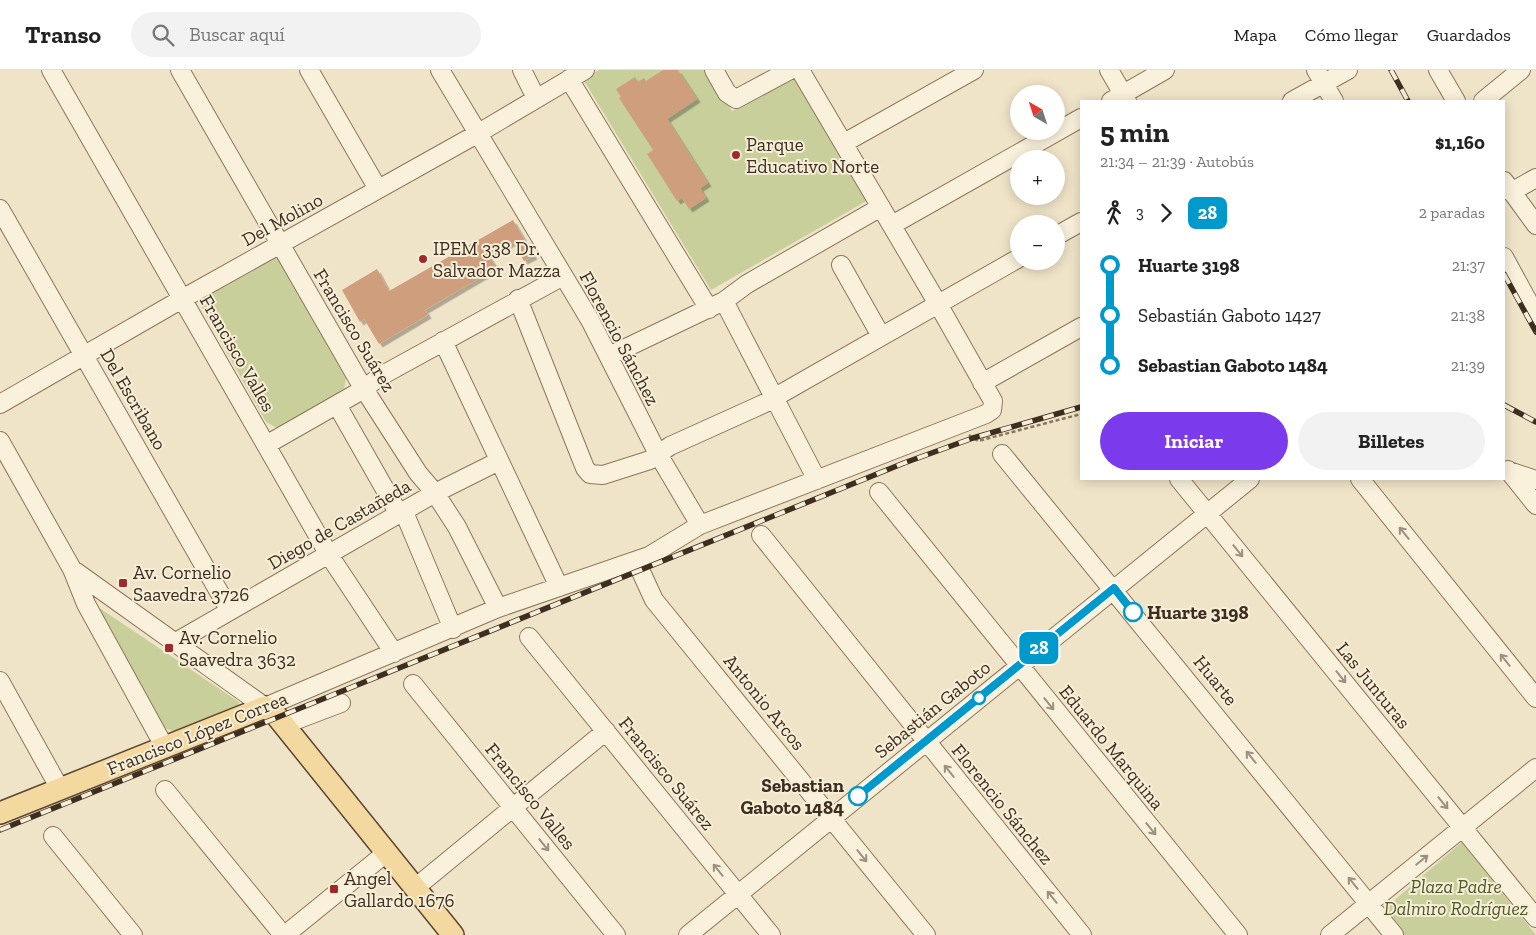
<!DOCTYPE html>
<html lang="es">
<head>
<meta charset="utf-8">
<style>
  :root { --surface:#fff; --page:#f2f2f2; --text:#222; --muted:#767676; --line:#e0e0e0; --accent:#7c3aed }
  body { margin:0; font-family:"Zilla Slab",serif; background:var(--page); color:var(--text); height:100vh; display:flex; flex-direction:column; font-size:19px; white-space:nowrap }
  * { box-sizing:border-box; margin:0 }
  p { font-size:16px; color:var(--muted) }
  .icon { flex:none; width:28px; height:28px; fill:none; stroke:currentColor; stroke-width:2; stroke-linecap:round; stroke-linejoin:round }
  .map { position:relative; flex:1; overflow:hidden }
  .panel { position:absolute; left:1080px; top:30px; width:425px; height:380px; display:flex; flex-direction:column; background:var(--surface); border-radius:0px; box-shadow:0 2px 12px #0003 }
  .panel>* { flex:none }
  .badge { padding:0 10px; border-radius:8px; font-size:18px; line-height:32px }
  .needle { width:32px; rotate:321deg }
  .fabs { position:absolute; left:1010px; top:15px; display:grid; gap:10px }
  .fabs a { display:grid; place-items:center; width:55px; height:55px; border-radius:50%; background:var(--surface); box-shadow:0 2px 12px #0003; font-size:25px }
  .map>.badge { position:absolute; translate:-50% -50%; box-shadow:0 0 0 2px #fff }
  .legs { display:flex; align-items:center; gap:8px; height:55px; padding:0 20px; font-size:16px }
  .legs p { margin-inline-start:auto }
  .overview { display:flex; align-items:center; justify-content:space-between; height:85px; padding:0 20px }
  h1 { font-size:28px; font-weight:700; line-height:38px }
  .action { display:flex; gap:10px; margin-top:auto; padding:10px 20px }
  .action a { flex:1; height:58px; border-radius:30px; background:var(--accent); color:#fff; font-size:20px; font-weight:700; line-height:58px; text-align:center }
  .action a+a { background:var(--page); color:var(--text) }
  ul { padding:0 20px; list-style:none }
  li { display:flex; align-items:center; gap:18px; height:50px; font-size:19px }
  li i { display:grid; place-items:center; width:8px; height:100%; margin:0 6px; background:currentColor }
  li i::after { content:''; width:12px; height:12px; margin:-6px; border:4px solid; border-radius:50%; background:var(--surface) }
  li p { margin-inline-start:auto }
  li:first-child i { background:linear-gradient(#0000 50%,currentColor 0) }
  li:last-child i { background:linear-gradient(currentColor 50%,#0000 0) }
  header { display:flex; align-items:center; gap:30px; box-sizing:border-box; height:70px; padding:0 25px; background:var(--surface); border-bottom:1px solid var(--line) }
  header strong { font-size:24px }
  nav { display:flex; gap:28px; margin-inline-start:auto; font-size:18px }
  .search { width:350px; height:45px; background:var(--page); display:flex; align-items:center; gap:12px; box-sizing:border-box; padding:0 18px; border-radius:28px; color:var(--muted); font-size:19px }
  .map>svg:first-child { display:block }
</style>
</head>
<body>
<header>
<strong>Transo</strong>
<div class="search"><svg class="icon" aria-label="search" viewBox="0 0 24 24"><circle cx="10" cy="10" r="6"/><path d="M15 15l6 6"/></svg>Buscar aquí</div>
<nav><a>Mapa</a><a>Cómo llegar</a><a>Guardados</a></nav>
</header>
<div class="map">
<svg width="1536" height="865" viewBox="0 0 1536 865">
  <defs>
    <filter id="shadow"><feDropShadow dx="3.5" dy="3.5" stdDeviation="0" flood-color="#0004"/></filter>
  </defs>
  <rect width="100%" height="100%" fill="#f0e4c8"/>
  <path fill="#c9cf9b" d="M599 0H707L732 41 794 6 870 129 711 220 583 9Z
    M276 184 346 308 343 324 279 359 266 352 197 229Z
    M92 533 239 632 238 640 179 663 164 658Z
    M1462 772 1536 865H1403L1383 840Z"/>
  <path fill="#cf9f7d" filter="url(#shadow)" d="M663 0H678L697 29 667 49 708 113 700 118 706 128 689 139 682 128 677 131 647 84 653 80 619 28 621 27 616 19 635 7 638 12 644 8 646 11Z
    M513 150 534 186 524 191 513 172 489 186 495 195 483 202 485 205 425 240 428 245 379 274 364 249 360 252 342 220 377 199 389 221Z"/>
  <g fill="none" stroke-linecap="round" stroke-linejoin="round">
    <g stroke="#8d765c" stroke-width="20">
      <path id="minor" d="M51 0 329 485 394 583
        M180 0 359 311 418 403 435 423 457 457 498 538
        M309 0 378 119
        M440 0 590 250 658 384 700 455
        M522 0 536 28
        M714 0 727 23 736 29 790 0
        M1109 0 1127 31
        M1316 0 1334 31
        M1438 0 1456 31
        M569 9 709 239
        M1111 31 1165 0
        M1292 31 1348 0
        M1483 31 1521 0
        M844 73 974 0
        M1504 111 1536 155
        M1511 122 1536 108
        M0 139 230 541
        M892 155 1081 48
        M1056 166 1081 152
        M1504 187 1536 246
        M841 195 881 266
        M518 229 585 398 590 404 603 405 650 390 670 376 763 334 1019 188
        M724 231 817 410
        M443 271 559 517
        M609 286 724 231 747 214 881 137
        M982 313 1081 257
        M0 334 182 229 477 64 585 0
        M337 335 399 444
        M0 371 72 499 265 637 498 538 649 486 700 455 986 344 992 340 993 331 938 234 800 0
        M266 375 364 319 379 307 563 206
        M1002 384 1394 865
        M1508 400 1536 435
        M1509 401 1536 410
        M1179 409 1536 848
        M1360 409 1536 628
        M879 422 1238 865
        M404 442 453 559
        M761 465 1082 865
        M636 491 654 530 926 865
        M72 499 86 534 164 676
        M529 567 771 865
        M176 572 435 423 499 391
        M0 611 60 719
        M413 614 616 865
        M283 655 341 633
        M165 720 283 865
        M53 766 133 865
        M415 818 606 661
        M285 865 386 783
        M688 865 1250 409
        M1330 865 1536 698"/>
    </g>
    <g stroke="#5b4430" stroke-width="24">
      <path id="major" d="M0 743 265 637 275 644 453 865"/>
    </g>
    <path stroke="#8d765c" stroke-width="2.5" stroke-dasharray="4 2.5" stroke-linecap="butt" d="M969 365 978 371 1081 344"/>
    <use href="#minor" stroke="#faf1dc" stroke-width="18"/>
    <use href="#major" stroke="#f3d9a0" stroke-width="21"/>
    <g stroke="#3d2e20" stroke-width="5.5">
      <path id="rail" d="M1391 0 1408 31
        M1504 204 1536 262
        M1504 335 1536 352
        M0 760 904 393 973 368 1081 337"/>
    </g>
    <use href="#rail" stroke="#f7eed8" stroke-width="4" stroke-dasharray="11" stroke-linecap="butt"/>
  </g>
  <defs><path id="oneway-shaft" d="M-6 0H5M1.5-3L5.5 0L1.5 3" fill="none" stroke-width="1.6" stroke-linecap="round" stroke-linejoin="round" transform="scale(1.25)"/></defs>
  <g stroke="#9c907e">
    <use href="#oneway-shaft" transform="translate(1404 463) rotate(-129)"/>
    <use href="#oneway-shaft" transform="translate(1238 481) rotate(51)"/>
    <use href="#oneway-shaft" transform="translate(1505 590) rotate(-129)"/>
    <use href="#oneway-shaft" transform="translate(1341 607) rotate(51)"/>
    <use href="#oneway-shaft" transform="translate(1049 634) rotate(51)"/>
    <use href="#oneway-shaft" transform="translate(1251 687) rotate(-129)"/>
    <use href="#oneway-shaft" transform="translate(949 701) rotate(-129)"/>
    <use href="#oneway-shaft" transform="translate(1443 733) rotate(51)"/>
    <use href="#oneway-shaft" transform="translate(1151 759) rotate(51)"/>
    <use href="#oneway-shaft" transform="translate(544 775) rotate(51)"/>
    <use href="#oneway-shaft" transform="translate(862 786) rotate(51)"/>
    <use href="#oneway-shaft" transform="translate(1422 790) rotate(-39)"/>
    <use href="#oneway-shaft" transform="translate(718 800) rotate(-129)"/>
    <use href="#oneway-shaft" transform="translate(1353 813) rotate(-129)"/>
    <use href="#oneway-shaft" transform="translate(1052 827) rotate(-129)"/>
  </g>
  <g fill="none" stroke-linecap="round" stroke-linejoin="round">
    <g stroke="#fff" stroke-width="11">
      <path id="line-1" d="M858 726 1114 518 1133 542"/>
    </g>
    <use href="#line-1" stroke="#0099cb" stroke-width="8"/>
  </g>
  <g fill="#9e2a2b" stroke="#f7eed8" stroke-width="2">
    <circle cx="736" cy="85" r="5"/>
    <circle cx="423" cy="189" r="5"/>
    <rect x="118" y="508" width="10" height="10" rx="2.5"/>
    <rect x="164" y="573" width="10" height="10" rx="2.5"/>
    <rect x="329" y="814" width="10" height="10" rx="2.5"/>
  </g>
  <g fill="#fff" stroke="#0099cb" stroke-width="2.5">
    <circle cx="1133" cy="542" r="9"/>
    <circle cx="979" cy="628" r="6"/>
    <circle cx="858" cy="726" r="9"/>
  </g>
  <g text-anchor="middle" stroke-width="4" stroke-linejoin="round" paint-order="stroke">
    <g font-size="19" fill="#3d2e20" stroke="#f7eed8" text-anchor="start">
      <text x="746" y="81">Parque<tspan x="746" dy="22">Educativo Norte</tspan></text>
      <text x="433" y="185">IPEM 338 Dr.<tspan x="433" dy="22">Salvador Mazza</tspan></text>
      <text x="133" y="509">Av. Cornelio<tspan x="133" dy="22">Saavedra 3726</tspan></text>
      <text x="179" y="574">Av. Cornelio<tspan x="179" dy="22">Saavedra 3632</tspan></text>
      <text x="344" y="815">Angel<tspan x="344" dy="22">Gallardo 1676</tspan></text>
    </g>
    <g font-size="19" fill="#3d2e20" stroke="#f7eed8">
      <text transform="translate(282 149) rotate(-29)" y="7">Del Molino</text>
      <text transform="translate(355 260) rotate(59)" y="7">Francisco Suárez</text>
      <text transform="translate(620 268) rotate(62)" y="7">Florencio Sánchez</text>
      <text transform="translate(238 283) rotate(60)" y="7">Francisco Valles</text>
      <text transform="translate(134 329) rotate(60)" y="7">Del Escribano</text>
      <text transform="translate(339 454) rotate(-30)" y="7">Diego de Castañeda</text>
      <text transform="translate(1216 610) rotate(51)" y="7">Huarte</text>
      <text transform="translate(1374 615) rotate(51)" y="7">Las Junturas</text>
      <text transform="translate(765 632) rotate(51)" y="7">Antonio Arcos</text>
      <text transform="translate(932 639) rotate(-39)" y="7">Sebastián Gaboto</text>
      <text transform="translate(197 663) rotate(-22)" y="7">Francisco López Correa</text>
      <text transform="translate(1112 677) rotate(51)" y="7">Eduardo Marquina</text>
      <text transform="translate(667 703) rotate(51)" y="7">Francisco Suárez</text>
      <text transform="translate(531 726) rotate(51)" y="7">Francisco Valles</text>
      <text transform="translate(1003 734) rotate(51)" y="7">Florencio Sánchez</text>
    </g>
    <g font-size="19" font-weight="bold" fill="#3d2e20" stroke="#f7eed8" text-anchor="start">
      <text x="1147" y="549">Huarte 3198</text>
      <text x="844" y="722" text-anchor="end">Sebastian<tspan x="844" dy="22">Gaboto 1484</tspan></text>
    </g>
    <g font-size="19" font-style="italic" fill="#4d5a26" stroke="#f7eed8">
      <text x="1456" y="823">Plaza Padre<tspan x="1456" dy="22">Dalmiro Rodríguez</tspan></text>
    </g>
  </g>
</svg>
<div class="fabs">
<a><svg class="needle" viewBox="-14 -14 28 28"><path d="M0-13l5 13h-10z" fill="#e53935"/><path d="M0 13l5-13h-10z" fill="#767676"/></svg></a>
<a>+</a>
<a>−</a>
</div>
<b class="badge" style="left:1039px;top:578px;background:#0099cb;color:#fff">28</b>
<section class="panel">
<div class="overview"><div><h1>5 min</h1><p>21:34 – 21:39 · Autobús</p></div><b>$1,160</b></div>
<div class="legs"><svg class="icon" aria-label="walk" viewBox="0 0 24 24"><circle cx="13" cy="4" r="2"/><path d="M13 8l-2 6 4 7M11 14l-3 7M7 12l3-4h3l4 4"/></svg>3<svg class="icon" aria-label="forward" viewBox="0 0 24 24"><path d="M9 5l7 7-7 7"/></svg><b class="badge" style="background:#0099cb;color:#fff">28</b><p>2 paradas</p></div>
<ul>
<li><i style="color:#0099cb"></i><b>Huarte 3198</b><p>21:37</p></li>
<li><i style="color:#0099cb"></i><span>Sebastián Gaboto 1427</span><p>21:38</p></li>
<li><i style="color:#0099cb"></i><b>Sebastian Gaboto 1484</b><p>21:39</p></li>
</ul>
<div class="action"><a>Iniciar</a><a>Billetes</a></div>
</section>
</div>
</body>
</html>
